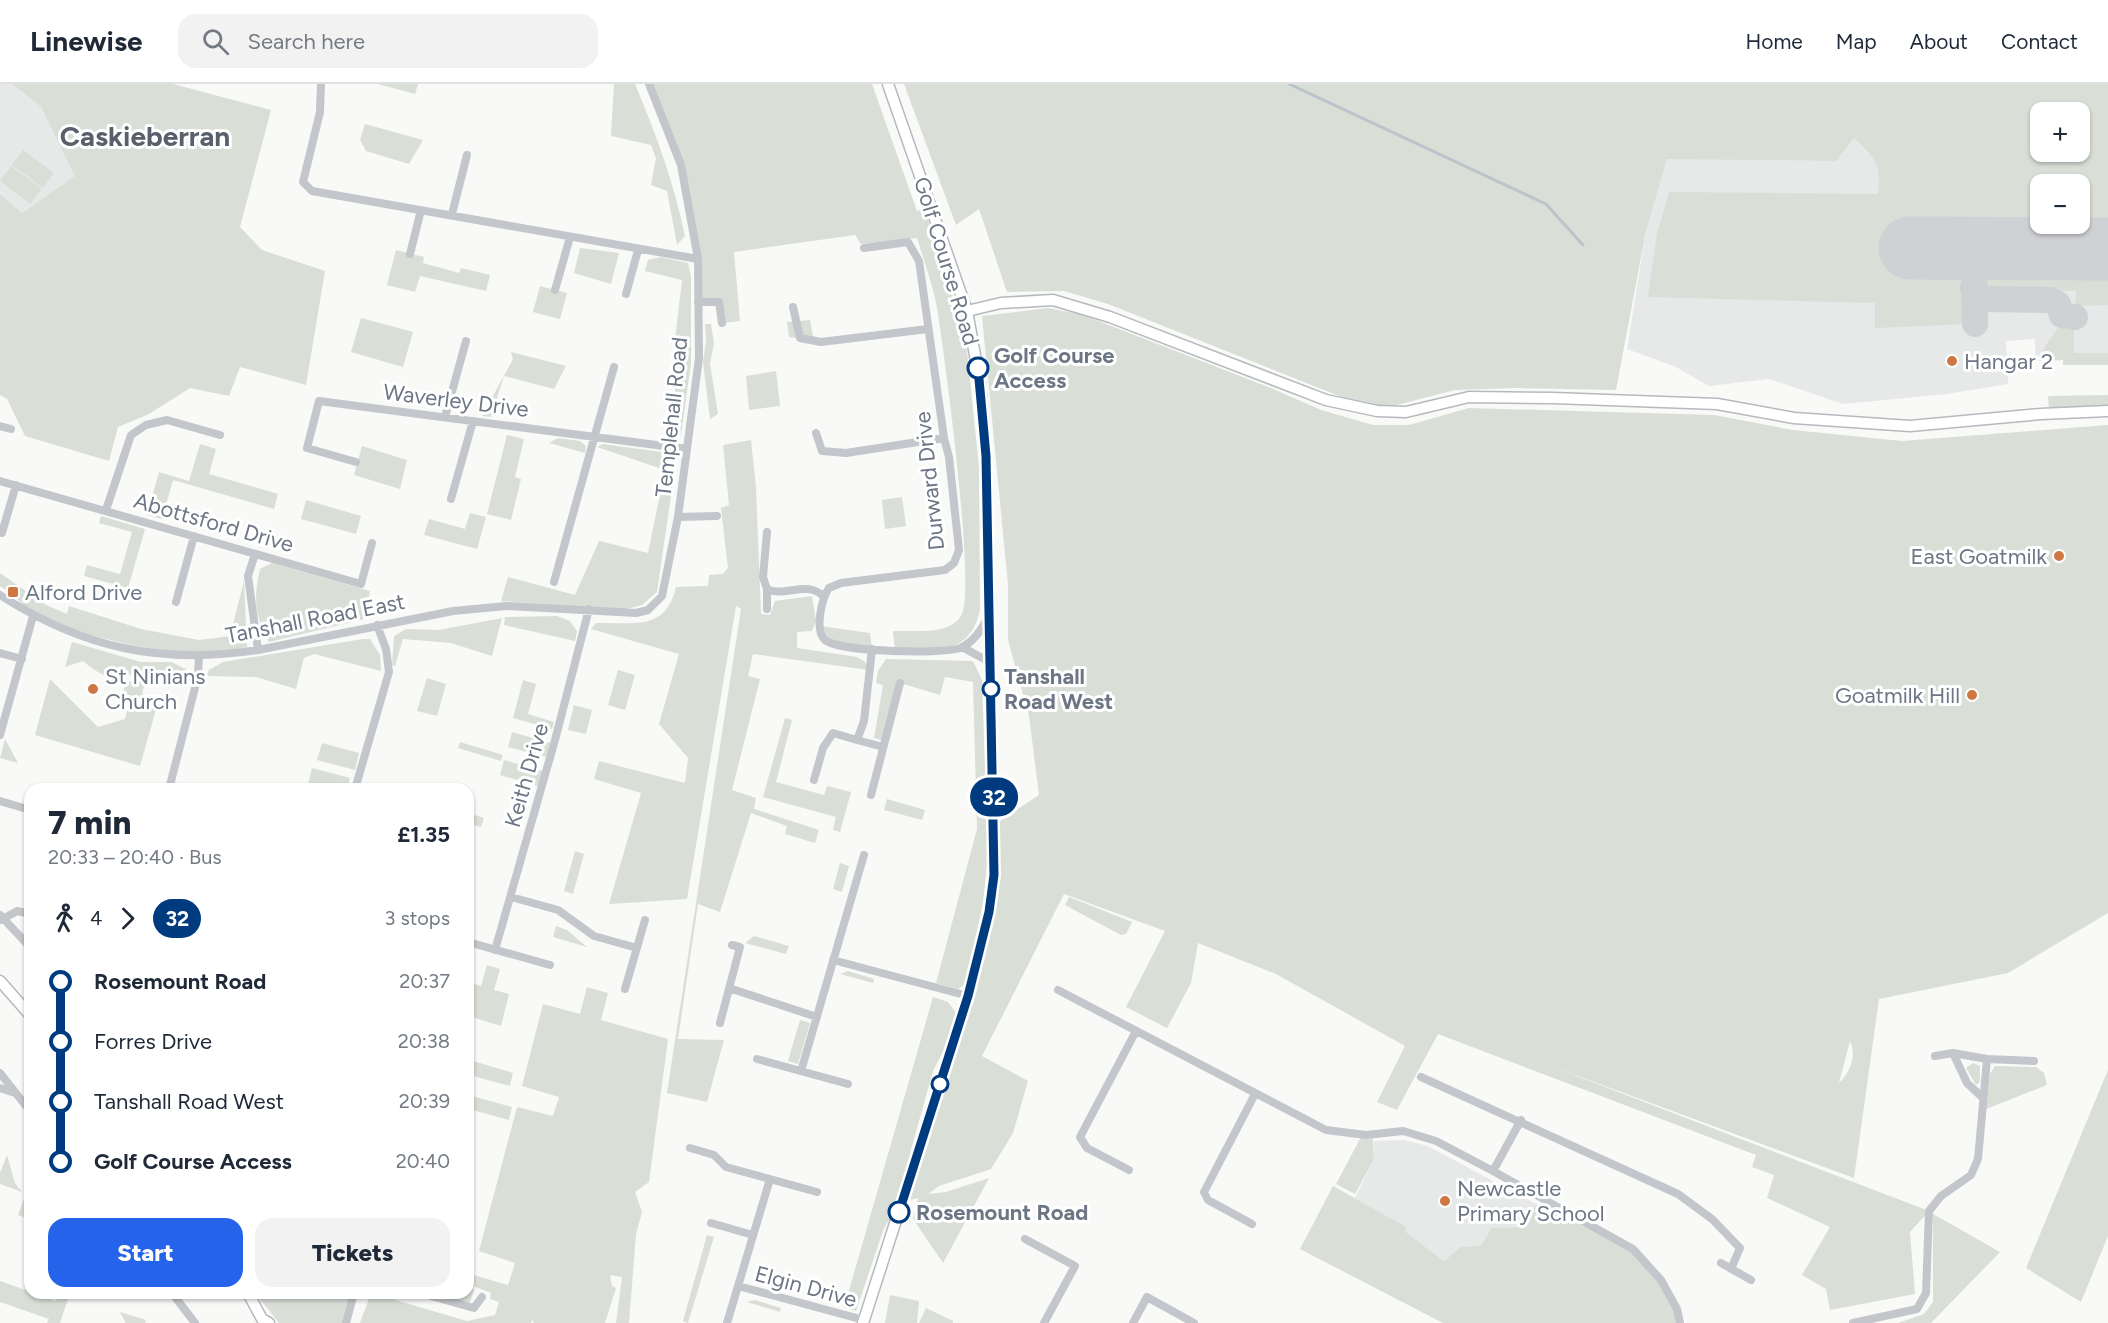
<!DOCTYPE html>
<html lang="en">
<head>
<meta charset="utf-8">
<style>
  :root { --surface:#fff; --page:#f2f2f3; --text:#1f2937; --muted:#747a83; --line:#e0e1e3; --accent:#2563eb }
  body { margin:0; font-family:Figtree,sans-serif; background:var(--page); color:var(--text); height:100vh; display:flex; flex-direction:column; font-size:22px; white-space:nowrap }
  * { box-sizing:border-box; margin:0 }
  p { font-size:20px; color:var(--muted) }
  .icon { flex:none; width:33px; height:33px; fill:none; stroke:currentColor; stroke-width:2; stroke-linecap:round; stroke-linejoin:round }
  .map { position:relative; flex:1; overflow:hidden }
  .sheet { position:absolute; left:24px; top:699px; width:450px; height:516px; display:flex; flex-direction:column; background:var(--surface); border-radius:18px; box-shadow:0 2px 4px #0004 }
  .sheet>* { flex:none }
  .badge { padding:0 12px; border-radius:20px; font-size:21px; line-height:39px }
  .fabs { position:absolute; left:2030px; top:18px; display:grid; gap:12px }
  .fabs a { display:grid; place-items:center; width:60px; height:60px; border-radius:12px; background:var(--surface); box-shadow:0 2px 4px #0004; font-size:30px }
  .map>.badge { position:absolute; translate:-50% -50%; box-shadow:0 0 0 3px #fff }
  .legs { display:flex; align-items:center; gap:9px; height:66px; padding:0 24px; font-size:20px }
  .legs p { margin-inline-start:auto }
  .summary { display:flex; align-items:center; justify-content:space-between; height:102px; padding:0 24px }
  h1 { font-size:33px; font-weight:800; line-height:45px }
  .action { display:flex; gap:12px; margin-top:auto; padding:12px 24px }
  .action a { flex:1; height:69px; border-radius:18px; background:var(--accent); color:#fff; font-size:24px; font-weight:800; line-height:69px; text-align:center }
  .action a+a { background:var(--page); color:var(--text) }
  ul { padding:0 24px; list-style:none }
  li { display:flex; align-items:center; gap:21px; height:60px; font-size:22px }
  li i { display:grid; place-items:center; width:9px; height:100%; margin:0 8px; background:currentColor }
  li i::after { content:''; width:15px; height:15px; margin:-8px; border:4px solid; border-radius:50%; background:var(--surface) }
  li p { margin-inline-start:auto }
  li:first-child i { background:linear-gradient(#0000 50%,currentColor 0) }
  li:last-child i { background:linear-gradient(currentColor 50%,#0000 0) }
  header { display:flex; align-items:center; gap:36px; box-sizing:border-box; height:84px; padding:0 30px; background:var(--surface); border-bottom:2px solid var(--line) }
  header strong { font-size:28px }
  nav { display:flex; gap:33px; margin-inline-start:auto; font-size:21px }
  .search { width:420px; height:54px; background:var(--page); display:flex; align-items:center; gap:15px; box-sizing:border-box; padding:0 21px; border-radius:18px; color:var(--muted); font-size:22px }
  .map>svg:first-child { display:block }
</style>
</head>
<body>
<header>
<strong>Linewise</strong>
<div class="search"><svg class="icon" aria-label="search" viewBox="0 0 24 24"><circle cx="10" cy="10" r="6"/><path d="M15 15l6 6"/></svg>Search here</div>
<nav><a>Home</a><a>Map</a><a>About</a><a>Contact</a></nav>
</header>
<div class="map">
<svg width="2108" height="1239" viewBox="0 0 2108 1239">
  <rect width="100%" height="100%" fill="#f9f9f8"/>
  <path fill="#e7e8e8" fill-rule="evenodd" d="M0 0H12L41 23 76 92 22 129 0 110Z
    M2108 0V281H2063V276L2036 277 2035 255 2006 257 2008 300 1947 310 1843 320 1769 295 1709 302 1676 283 1627 265 1646 147 1667 74 1836 77 1854 53 2040 68H2079V28ZM2040 100H2079V140H2040Z
    M1404 1056 1428 1062 1536 1120 1525 1143 1491 1144 1481 1163H1461L1444 1177 1407 1149 1405 1142 1355 1114 1374 1075V1057Z"/>
  <path fill="#d9ded7" fill-rule="evenodd" d="M12 0H173L271 26 240 143 262 166 325 187 306 301 240 283 229 312 190 304 149 330 118 343 109 377 25 352 7 315 0 311V110L22 129 75 92 41 23Z
    M378 0H418L415 10Z
    M614 0H635C656 50 674 99 685 152L677 161 667 107 651 101 656 74 651 61 611 52Z
    M649 0H872L917 127 924 125 949 197 967 267 979 383 980 526C969 574 936 563 895 567L893 547C914 546 948 552 961 532 977 508 944 266 937 224 933 201 924 177 917 154L861 160 855 151 734 168 740 237 722 239 719 218H698V175L681 81Z
    M904 0H2108V149H1955L1950 141 1909 140 1910 173C1927 174 1952 169 1965 182L1970 240 1875 244V219L1648 213 1657 150 1669 108 1878 110C1881 78 1876 75 1854 54L1836 77 1667 75 1646 147 1616 306 1515 304 1455 306 1393 322 1359 320 1108 220 1064 207 1007 208 979 125 956 141ZM2040 28H2079V68H2040ZM2040 100H2079V140H2040Z
    M365 40 423 56 409 80 366 67 360 56Z
    M23 66 54 89 43 104 12 81Z
    M11 82 42 105 30 120 0 97Z
    M580 164 619 169 611 200 574 189Z
    M396 166 424 173 423 179 459 189 461 184 490 191 486 207 420 192 415 208 387 201Z
    M661 173 688 179 691 193V279L681 351 670 358 675 323V256L682 196 645 187 648 176Z
    M1994 174H2108V221L2075 222 2076 207 1983 206C1973 193 1981 180 1994 174Z
    M540 202 567 209 560 235 533 228Z
    M1048 224 1083 231 1271 304 1321 326 1373 341H1409L1469 324 1714 331 1793 346 1902 357 2108 341V829L2008 889 1879 915 1854 1094 1548 981 1929 1127 1910 1148 1915 1210 1830 1226 1826 1205 1802 1191 1830 1143 1767 1114 1774 1091 1752 1083 1756 1071 1438 950 1397 1026 1377 1018 1405 962 1276 890 1198 859 1191 899 1167 944 1126 923 1165 847 1064 810 982 972 1028 997 1013 1049 991 1085 939 1102 928 1110 946 1108 989 1094 943 1179 913 1135 918 1114 902 1118 982 861 994 741 1039 711 1029 632 1008 556V501L982 232ZM1850 957C1857 973 1850 988 1839 999Z
    M361 234 413 248 403 283 351 268Z
    M810 236 814 257 789 253 787 238Z
    M2063 237H2074V269H2108V281H2063V276L2040 277 2045 262Z
    M705 240H711L714 259 710 280 718 330 710 335 703 278 706 257Z
    M511 268 566 282 554 305 504 292 491 333 482 332 513 275Z
    M776 287 780 322 749 326 746 292Z
    M2108 311V323L2049 325 2048 312Z
    M507 351 524 355 515 393 521 395 511 436 487 430Z
    M558 354 580 357 586 362 585 369 549 359Z
    M751 356 756 403 761 530 770 531 775 517 812 512 816 537 812 547 797 548V564L857 573 865 578 869 586 753 570 748 592 760 595 732 706 756 714 754 725 819 746 815 759 785 750 787 742 751 729 720 828 698 820 678 955 724 956 707 1018 667 1009 741 525 736 522 687 815 609 820 641 709 594 695 599 677 685 699 688 674 659 640 679 570 591 545 596 539C633 538 666 548 676 503L708 502 709 491 723 490 728 484 721 424 729 421 723 361Z
    M200 360 216 365 209 390 278 410 274 425 173 396 162 435 147 431 159 388 189 397Z
    M603 360 668 369 676 377 657 508 642 521 623 526 501 517 508 493 575 511 599 457 648 469 665 386 597 363Z
    M362 362 407 376 400 405 354 391Z
    M902 413 906 442 885 445 882 416Z
    M306 416 361 432 356 450 301 435Z
    M470 429 486 433 477 465 424 451 429 435 465 445Z
    M101 432 145 445 128 504 84 492 87 481 120 490 132 448 99 439Z
    M272 479 370 507 368 520 398 527 269 558C255 532 253 515 260 485Z
    M0 489 46 521 67 530 69 522 141 545 199 556 230 552 244 497 247 563C193 575 140 565 88 550 70 544 48 538 32 527 21 520 12 509 0 502Z
    M557 532 570 537 577 547 575 557 504 541 505 533Z
    M502 534 492 572 451 559 403 555 395 582 392 581 394 552 406 545 439 546Z
    M820 542 870 549 872 565 830 559Z
    M363 555H370L380 571 381 587 314 570 304 574 296 605 256 593 206 592 209 586 223 578Z
    M72 558 141 578H171L186 585 191 598 148 587 142 610 159 615 140 682 35 651 50 595 98 643 125 635 129 620 122 612 126 599 136 595 138 590C110 594 106 596 83 577L65 583Z
    M886 575 973 577 982 596 988 770 983 818 967 899 958 905 936 899 977 745 973 598 945 593 940 611 900 599 885 657 874 654 883 601 876 599 878 587Z
    M618 586 635 591 625 626 608 621Z
    M427 594 446 600 437 632 417 627Z
    M523 596 536 600 528 630 554 638 552 645 513 634Z
    M574 621 592 626 586 650 568 646Z
    M785 634 792 636 776 698 824 711 827 702 851 708 840 748 833 746 836 733 763 713Z
    M512 648 550 659 546 673 508 663Z
    M5 655 18 679 0 674Z
    M460 658 503 671 501 677 458 664Z
    M322 659 359 669 355 686 317 676Z
    M504 676 542 687 538 702 500 691Z
    M312 684 350 694 347 705H324L308 701Z
    M887 715 925 726 922 736 884 726Z
    M468 729 484 734 481 743 468 740Z
    M575 767 584 770 573 810 564 807Z
    M840 779 849 782 842 808 833 805Z
    M1069 813 1132 838 1126 850 1121 851 1065 821Z
    M556 842 567 846 587 863 553 853Z
    M754 852 789 862 786 870 745 859Z
    M487 881 500 885 494 906 509 910 501 942 468 932V898L481 902Z
    M848 887 874 895 873 899 840 890Z
    M587 903 608 909 601 936 668 955 649 1098 635 1108 642 1128 636 1150 629 1239H616L622 1193 610 1191 612 1202 616 1204 605 1239H534L532 1236 531 1239H360L371 1209 467 1237 495 1231 499 1218 490 1215 491 1209 468 1200 470 1190 508 1201 515 1179 479 1167 517 1023 553 1032 559 1013 522 1002 543 920 580 930Z
    M933 913 948 918 956 929 950 954 933 987 893 1130 884 1144 856 1227 844 1224Z
    M800 936 810 939 798 980 788 977Z
    M473 977 513 989 510 1002 469 991Z
    M1973 979 1980 982V998L1976 1001 1966 984Z
    M1995 982 2036 983 2044 989 2047 1001 1986 1025 1990 990Z
    M2108 986V1152L2081 1218 2026 1184Z
    M472 1012 512 1023 509 1036 469 1025Z
    M1361 1053 1373 1055 1374 1075 1355 1110 1336 1100Z
    M7 1071 15 1099 22 1108 0 1100V1089Z
    M1333 1102 1405 1142 1407 1149 1444 1177 1461 1163 1481 1162 1491 1144 1524 1143 1536 1120 1633 1165 1661 1196 1680 1239H1443L1300 1165Z
    M25 1112 30 1119V1136L18 1131Z
    M1933 1130 2000 1168 1931 1239H1898L1924 1230 1933 1218Z
    M707 1151 714 1153 688 1239 683 1237Z
    M0 1197 56 1217 59 1209H70L60 1239H47L49 1235 0 1218Z
    M468 1204 474 1206 469 1221 454 1216 456 1209H468Z
    M255 1209H354L346 1239H279Z
    M890 1211 919 1217 917 1239H885Z
    M755 1216 781 1224 780 1228 747 1218Z
    M926 1224 953 1237V1239H919Z
    M120 1228 146 1236 145 1239H126Z"/>
  <g fill="none" stroke-linecap="round" stroke-linejoin="round">
    <path stroke="#bcc3c9" stroke-width="3" d="M1289 0 1546 120 1583 161"/>
    <path stroke="#cfd1d4" stroke-width="26" d="M1947 165 1966 173 1972 189
      M1973 204 1983 215 2051 216 2058 220 2062 231 2075 233
      M1975 240 1974 181 1985 168 2000 165"/>
    <path stroke="#cfd1d4" stroke-width="63" d="M1910 164 2108 165"/>
    <g stroke="#b6b9be" stroke-width="13">
      <path id="secondary" d="M967 227 1001 219 1053 216 1110 233 1326 316 1377 327 1406 328 1469 313 1553 314 1717 320 1794 334 1910 342 2041 330 2108 327
        M0 897 30 931
        M248 1209 262 1235 269 1239
        M863 1239 968 912 989 828 994 791 986 372 980 299 967 227 888 0"/>
    </g>
    <path stroke="#c3c6ca" stroke-width="8" d="M321 0 320 28 303 98 312 107 698 175
      M452 130 467 71
      M864 164 908 158 919 177 944 354 949 373 959 466 954 479 945 486 841 499 829 504C822 514 814 546 825 556 838 568 947 571 963 563 975 556 983 544 989 531
      M410 170 421 126
      M555 206 570 153
      M626 210 638 166
      M698 218H719L722 239
      M793 223 800 254 821 258 928 245
      M445 333 466 257
      M0 342 11 345
      M816 349 822 367 846 369 944 354
      M356 378 307 364 319 317 687 365
      M0 397 361 500 372 459
      M451 415 473 337
      M106 426 131 351 146 341 167 336 220 351
      M678 433 717 432
      M767 448 763 493 767 505C786 514 807 495 824 513
      M2 449 16 401
      M255 470 248 492 258 566
      M554 498 614 283
      M0 511C83 564 161 581 258 566L453 527 506 522 636 529 648 526 662 512 678 433 699 274 698 175 681 81 649 0
      M176 518 194 452
      M767 525V505
      M962 563 984 575 991 581
      M0 569 22 575
      M0 651 33 532
      M857 656 883 663
      M814 696 823 664 833 649 857 656 864 637 872 565
      M169 705 198 592 199 572
      M355 705 389 588 386 565 377 541
      M871 711 900 599
      M0 717 27 725
      M511 813 558 826 594 852 637 864
      M0 831 30 863
      M1 836 17 827 30 830
      M468 858 550 881
      M495 866 555 656 589 525
      M833 876 968 912
      M729 904 817 933
      M625 905 645 836
      M1058 906 1326 1046 1366 1051 1403 1047 1436 1057 1493 1087 1633 1165 1661 1196 1677 1225 1680 1239
      M720 939 740 863 732 861
      M1953 969 1967 999 1983 1014
      M1935 972 1953 969 1987 975
      M757 975 848 1000
      M468 987H470
      M801 987 864 771
      M0 989 30 1027
      M1421 993 1678 1110 1712 1135 1740 1164 1731 1185
      M0 1004 15 1009
      M690 1064 714 1071 726 1083 817 1108
      M1129 1086 1087 1064 1080 1053 1136 947
      M1493 1087 1521 1036
      M711 1139 753 1151
      M1252 1140 1208 1116 1204 1108 1255 1010
      M1025 1155 1075 1182 1044 1239
      M1721 1179 1751 1196
      M738 1202 864 1236
      M172 1209 195 1239
      M420 1209 474 1224 482 1213
      M346 1239 354 1209
      M727 1239 770 1095
      M1133 1239 1147 1213 1194 1239
      M1853 1239 1917 1225 1926 1209 1929 1127 1941 1112 1971 1091 1978 1075 1987 975 2034 977"/>
    <use href="#secondary" stroke="#fff" stroke-width="10"/>
  </g>
  <g fill="none" stroke-linecap="round" stroke-linejoin="round">
    <g stroke="#fff" stroke-width="14">
      <path id="line-1" d="M899 1128 968 912 989 828 994 791 986 372 978 284"/>
    </g>
    <use href="#line-1" stroke="#003b80" stroke-width="9"/>
  </g>
  <g fill="#ce7743" stroke="#fff" stroke-width="2">
    <circle cx="1952" cy="277" r="6"/>
    <circle cx="2059" cy="472" r="6"/>
    <rect x="7" y="502" width="12" height="12" rx="3"/>
    <circle cx="93" cy="605" r="6"/>
    <circle cx="1972" cy="611" r="6"/>
    <circle cx="1445" cy="1117" r="6"/>
  </g>
  <g fill="#fff" stroke="#003b80" stroke-width="3">
    <circle cx="978" cy="284" r="10"/>
    <circle cx="991" cy="605" r="8"/>
    <circle cx="940" cy="1000" r="8"/>
    <circle cx="899" cy="1128" r="10"/>
  </g>
  <g text-anchor="middle" stroke-width="6" stroke-linejoin="round" paint-order="stroke">
    <g font-size="22" fill="#6c7684" stroke="#fff">
      <text transform="translate(947 177) rotate(73)" y="8">Golf Course Road</text>
      <text transform="translate(456 316) rotate(7)" y="8">Waverley Drive</text>
      <text transform="translate(671 333) rotate(-84)" y="8">Templehall Road</text>
      <text transform="translate(929 397) rotate(-96)" y="8">Durward Drive</text>
      <text transform="translate(214 438) rotate(16)" y="8">Abottsford Drive</text>
      <text transform="translate(315 534) rotate(-11)" y="8">Tanshall Road East</text>
      <text transform="translate(526 691) rotate(-74)" y="8">Keith Drive</text>
      <text transform="translate(806 1202) rotate(15)" y="8">Elgin Drive</text>
    </g>
    <g font-size="22" font-weight="bold" fill="#6c7684" stroke="#fff" text-anchor="start">
      <text x="994" y="279">Golf Course<tspan x="994" dy="25">Access</tspan></text>
      <text x="1004" y="600">Tanshall<tspan x="1004" dy="25">Road West</tspan></text>
      <text x="916" y="1136">Rosemount Road</text>
    </g>
    <g font-size="22" fill="#6c7684" stroke="#fff" text-anchor="start">
      <text x="1964" y="285">Hangar 2</text>
      <text x="2047" y="480" text-anchor="end">East Goatmilk</text>
      <text x="25" y="516">Alford Drive</text>
      <text x="105" y="600">St Ninians<tspan x="105" dy="25">Church</tspan></text>
      <text x="1960" y="619" text-anchor="end">Goatmilk Hill</text>
      <text x="1457" y="1112">Newcastle<tspan x="1457" dy="25">Primary School</tspan></text>
    </g>
    <g font-size="28" font-weight="bold" fill="#59606b" stroke="#fff">
      <text x="145" y="62">Caskieberran</text>
    </g>
  </g>
</svg>
<div class="fabs">
<a>+</a>
<a>−</a>
</div>
<b class="badge" style="left:994px;top:713px;background:#003b80;color:#fff">32</b>
<section class="sheet">
<div class="summary"><div><h1>7 min</h1><p>20:33 – 20:40 · Bus</p></div><b>£1.35</b></div>
<div class="legs"><svg class="icon" aria-label="walk" viewBox="0 0 24 24"><circle cx="13" cy="4" r="2"/><path d="M13 8l-2 6 4 7M11 14l-3 7M7 12l3-4h3l4 4"/></svg>4<svg class="icon" aria-label="forward" viewBox="0 0 24 24"><path d="M9 5l7 7-7 7"/></svg><b class="badge" style="background:#003b80;color:#fff">32</b><p>3 stops</p></div>
<ul>
<li><i style="color:#003b80"></i><b>Rosemount Road</b><p>20:37</p></li>
<li><i style="color:#003b80"></i><span>Forres Drive</span><p>20:38</p></li>
<li><i style="color:#003b80"></i><span>Tanshall Road West</span><p>20:39</p></li>
<li><i style="color:#003b80"></i><b>Golf Course Access</b><p>20:40</p></li>
</ul>
<div class="action"><a>Start</a><a>Tickets</a></div>
</section>
</div>
</body>
</html>
